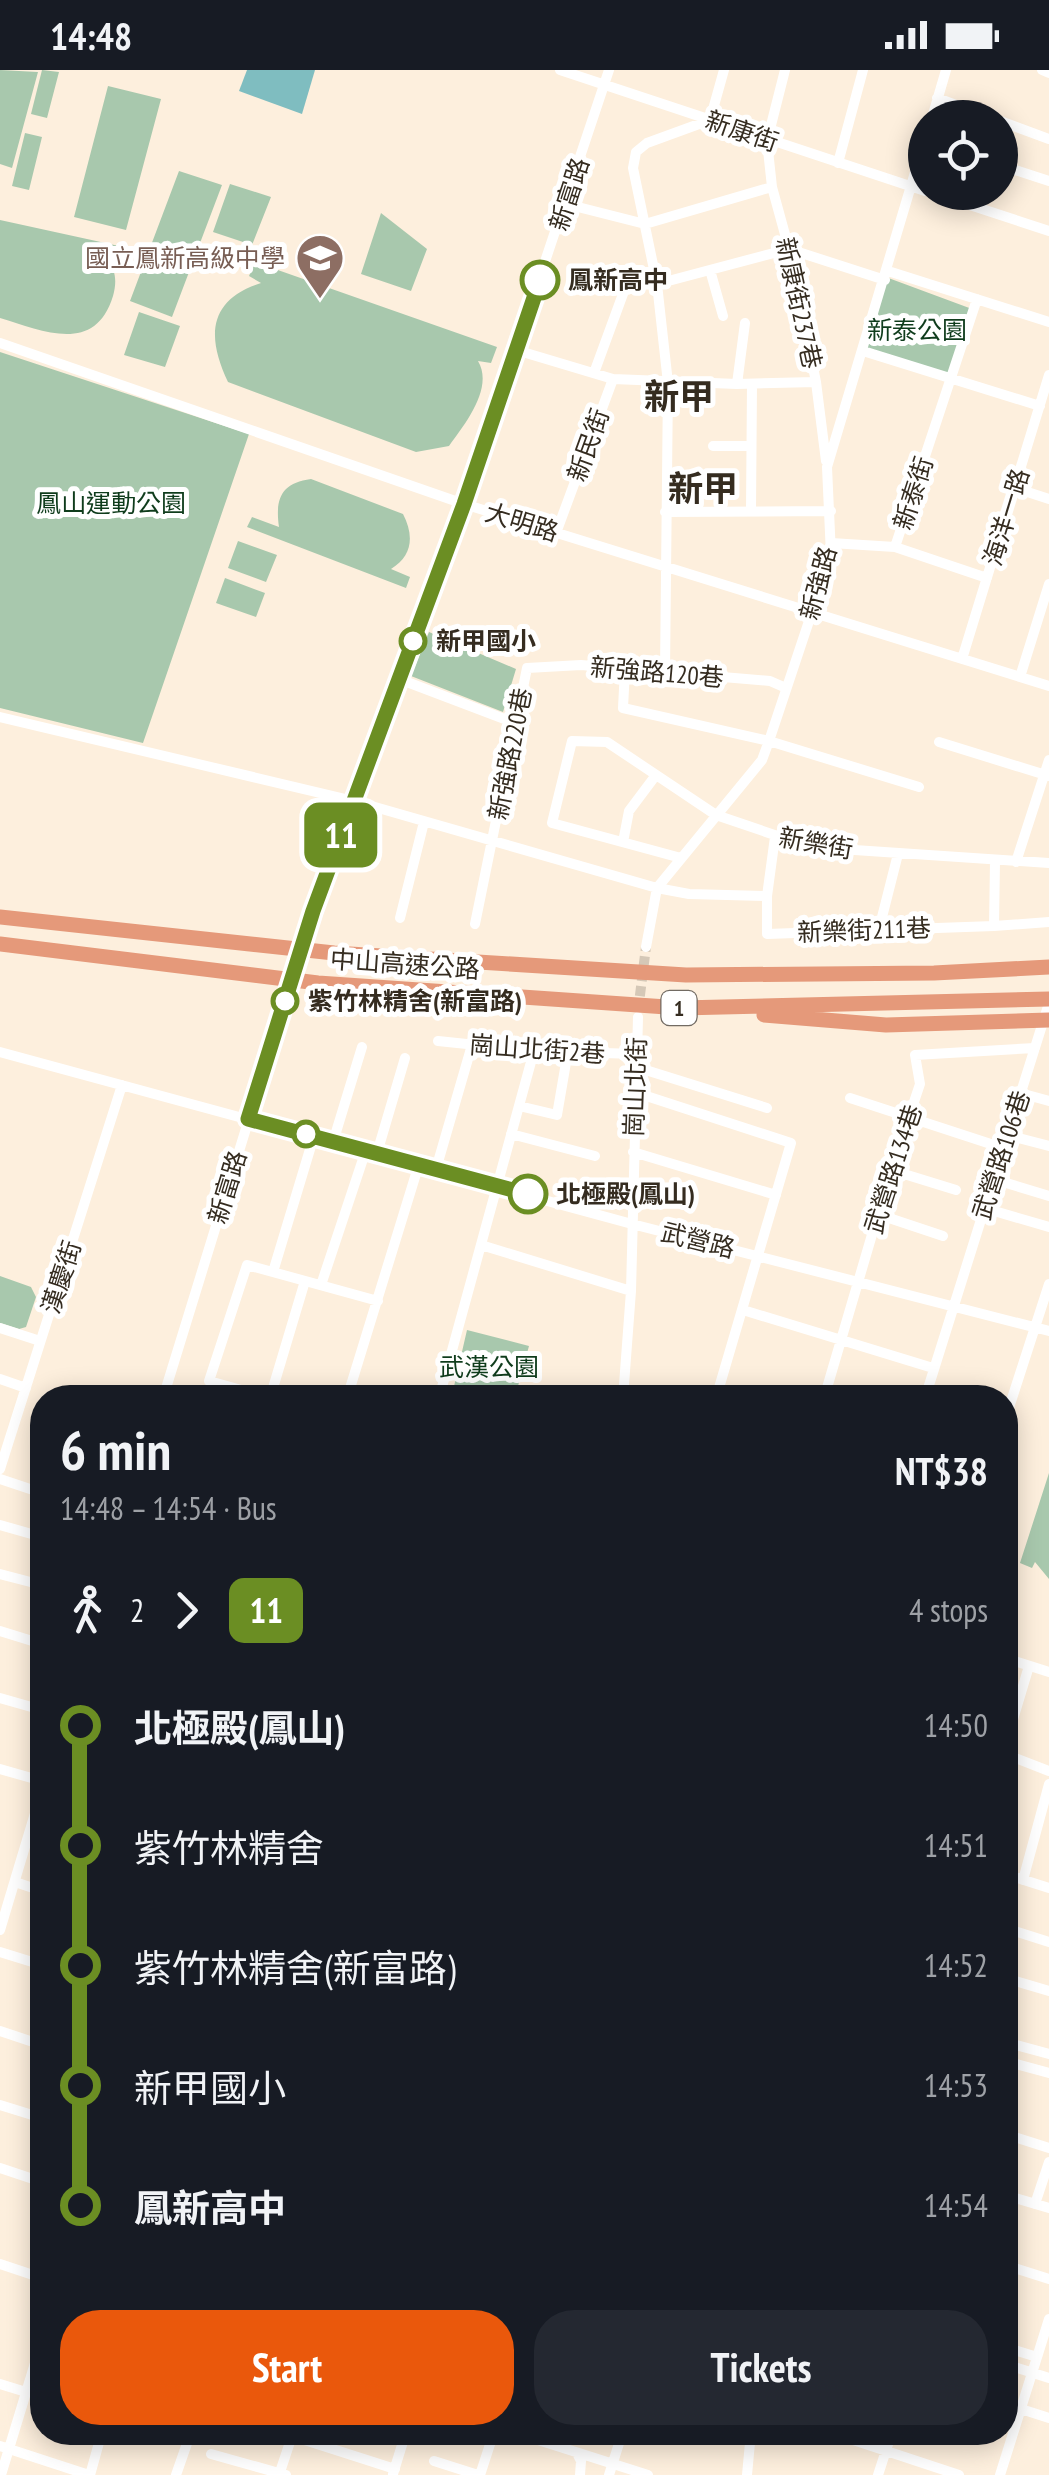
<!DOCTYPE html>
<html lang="en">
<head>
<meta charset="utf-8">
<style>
  :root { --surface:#171b24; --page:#242831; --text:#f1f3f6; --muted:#9ea1a6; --accent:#ea580c }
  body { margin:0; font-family:"PT Sans Narrow","Noto Sans TC",sans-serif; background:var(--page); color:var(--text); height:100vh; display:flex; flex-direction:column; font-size:38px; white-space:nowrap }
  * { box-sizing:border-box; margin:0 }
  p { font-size:32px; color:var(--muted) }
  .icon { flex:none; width:55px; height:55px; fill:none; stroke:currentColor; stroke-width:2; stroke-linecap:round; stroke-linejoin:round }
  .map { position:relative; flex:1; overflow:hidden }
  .sheet { position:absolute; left:30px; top:1315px; width:988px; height:1060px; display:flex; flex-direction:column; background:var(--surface); border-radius:40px; box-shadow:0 5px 25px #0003 }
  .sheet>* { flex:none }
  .badge { padding:0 20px; border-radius:15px; font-size:35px; line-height:65px }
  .buttons { position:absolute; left:908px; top:30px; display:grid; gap:20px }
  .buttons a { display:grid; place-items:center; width:110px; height:110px; border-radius:50%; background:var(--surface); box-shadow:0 5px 25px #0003; font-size:50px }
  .map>.badge { position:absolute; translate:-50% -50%; box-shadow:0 0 0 5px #fff }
  .legs { display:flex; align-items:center; gap:15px; height:110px; padding:0 30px; font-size:32px }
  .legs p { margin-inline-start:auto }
  .headline { display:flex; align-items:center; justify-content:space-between; height:170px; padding:0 30px }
  h1 { font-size:55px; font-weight:600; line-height:75px }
  .action { display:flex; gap:20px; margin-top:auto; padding:20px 30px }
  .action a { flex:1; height:115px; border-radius:40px; background:var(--accent); color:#fff; font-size:40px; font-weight:600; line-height:115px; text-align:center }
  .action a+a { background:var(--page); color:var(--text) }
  ul { padding:0 30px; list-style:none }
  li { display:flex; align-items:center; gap:35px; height:120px; font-size:38px }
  li i { display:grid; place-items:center; width:15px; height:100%; margin:0 12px; background:currentColor }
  li i::after { content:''; width:25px; height:25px; margin:-12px; border:8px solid; border-radius:50%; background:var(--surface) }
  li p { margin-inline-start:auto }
  li:first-child i { background:linear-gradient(#0000 50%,currentColor 0) }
  li:last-child i { background:linear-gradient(currentColor 50%,#0000 0) }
  .status { display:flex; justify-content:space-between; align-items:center; height:70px; padding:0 50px; background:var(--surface); direction:ltr }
  .status svg { height:28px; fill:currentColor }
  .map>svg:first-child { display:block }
</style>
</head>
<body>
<div class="status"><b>14:48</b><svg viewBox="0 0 49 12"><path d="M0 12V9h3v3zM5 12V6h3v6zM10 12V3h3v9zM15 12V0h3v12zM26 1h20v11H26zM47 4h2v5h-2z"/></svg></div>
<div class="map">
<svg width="1049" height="2405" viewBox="0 0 1049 2405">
  <rect width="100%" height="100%" fill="#fdefdd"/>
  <path fill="#a8c8ad" d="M0 0 38 2 12 98 0 94Z
    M42 0 59 2 47 48 31 44Z
    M108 16 161 29 126 160 74 147Z
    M25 63 42 67 29 120 12 116Z
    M179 101 222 115 172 247 130 231Z
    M230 114 271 127 252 175 213 162Z
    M381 143 427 179 411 221 361 204Z
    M0 150 119 176 118 191 107 189C116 200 117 212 113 226 95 285 43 261 0 248Z
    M255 192 497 277 491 293 478 291C494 318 465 354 449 376L416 382 228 312C207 268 207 230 261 213L249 206Z
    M883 206 972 239 948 310 859 282Z
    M139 242 180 256 165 297 124 285Z
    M0 282 249 364 143 673 0 638Z
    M311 409 403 444C414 465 413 486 391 499L410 507 406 518 247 457 252 447 279 457C275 429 281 413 311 409Z
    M238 471 277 485 266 512 228 498Z
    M225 508 265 523 256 547 216 533Z
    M429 562 516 599 503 642 411 606Z
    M0 1206 31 1217 36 1227 26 1257 19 1259 0 1253Z
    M467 1260 529 1276 515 1327 456 1328 452 1325Z
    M1049 1403V1509L1035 1492 1032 1498 1020 1493Z"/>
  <path fill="#7fbdc0" d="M247 0H315L302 44 239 21Z"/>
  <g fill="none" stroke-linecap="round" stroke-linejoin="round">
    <path stroke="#d5c8b7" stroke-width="10" stroke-dasharray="10 5" stroke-linecap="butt" d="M638 941 646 877"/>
    <path stroke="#fff" stroke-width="10" d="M560 0 925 121
      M785 0 767 71 772 117 789 179 816 312 826 391
      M1042 0 1049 3
      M937 28 991 48
      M932 48 946 0
      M1000 51 1049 69
      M838 93 863 0
      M1000 95 1049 111
      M930 122 1049 161
      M566 134 645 154 772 117
      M710 200 723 246
      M888 201 1049 252
      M0 273 464 434 1049 616
      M516 280 613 309
      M863 281 1040 336
      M594 303 627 213 657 214 789 179 885 210
      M737 314 745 253
      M713 376H751
      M1015 418 1049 429
      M751 441 752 314
      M665 442 831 441
      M556 463 613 309 737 314 816 312
      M831 473 895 477 977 229
      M895 477 987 508
      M962 589 1049 305
      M625 599 623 638 769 671 919 717
      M665 602 668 313 657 214 633 98 636 82 647 73 710 50 724 0
      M1020 607 1049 514
      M399 609 515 653
      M0 647 354 731 657 818 689 824 767 826
      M939 672 1049 706
      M775 767 767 826V864L994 856 995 791
      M623 772 629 741 656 705
      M681 788 552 753 572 671 607 672 716 745 810 777 1049 793
      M1016 792 1049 690
      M400 848 424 752
      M475 854 527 598 581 595 770 611 786 618
      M994 856 1049 852
      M879 859 898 784
      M646 877 657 818 762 690 769 671 831 485 827 397 925 69
      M438 971 534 981 637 984
      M0 982 632 1154 1049 1261
      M636 997 767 1038
      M634 1022 791 1073 716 1328
      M1020 1023 1049 1031
      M850 1028 1003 1078
      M519 1036 557 1045 568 981
      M511 1064 595 1086
      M1007 1065 1049 1076
      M333 1072 362 977
      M633 1082 776 1125
      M377 1083 405 988
      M436 1099 472 975
      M891 1100 956 1120
      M993 1109 1049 1126
      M984 1138 1049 1157
      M877 1144 943 1166
      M481 1175 631 1221
      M273 1202 314 1066
      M321 1215 366 1080
      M743 1240 933 1298
      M0 1258 40 1271
      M0 1309 26 1318
      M163 1328 313 841 464 434 609 0
      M269 1328 209 1311 247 1195 378 1231
      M270 1328 305 1211
      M347 1328 419 1094
      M439 1328 534 981
      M623 1328 631 1221 638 947
      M824 1328 891 1100 920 1014 915 985 1035 978
      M925 1328 1049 933
      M1005 1350 1049 1214
      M0 1399 122 1015
      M0 1409 42 1423
      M0 1455 42 1467
      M0 1504 42 1515
      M0 1561 42 1574
      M1005 1588 1049 1602
      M0 1628 42 1640
      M1005 1676 1029 1596
      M1005 1684 1049 1701
      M0 1699 42 1711
      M1005 1804 1049 1818
      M1023 1810 1049 1714
      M15 1812 42 1821
      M1005 1858 1049 1872
      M0 1860 42 1720
      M0 1882 42 1895
      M1005 1908 1049 1921
      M0 1961 42 1975
      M1005 1972 1049 1984
      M1005 1991 1049 2003
      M0 2035 42 2048
      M1005 2064 1049 2078
      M0 2098 42 2112
      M1005 2125 1049 2138
      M1035 2134 1049 2092
      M0 2194 42 2208
      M1005 2195 1049 2209
      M1005 2277 1037 2287
      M1005 2294 1049 2308
      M0 2314 26 2322
      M1021 2339 1049 2348
      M513 2362 648 2405
      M829 2362 959 2405
      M292 2366 395 2399
      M0 2376 89 2405
      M577 2383 581 2391 580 2405
      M211 2384 286 2405
      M434 2391 478 2405
      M393 2404 406 2362
      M1 2405 42 2270
      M90 2405 102 2362
      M176 2405 191 2362
      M279 2405 293 2363
      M480 2405 494 2362
      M609 2405 622 2364
      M747 2405 751 2362
      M878 2405 892 2362
      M1000 2405 1049 2249"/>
    <path stroke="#e5997a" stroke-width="15" d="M0 847 334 883 686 905 934 903 1049 897
      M0 874 318 913 681 938 1049 929
      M764 945 886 955 1049 950"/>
  </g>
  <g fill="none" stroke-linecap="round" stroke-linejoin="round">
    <g stroke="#fff" stroke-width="22">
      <path id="line-1" d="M528 1124 248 1049 313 841 464 434 540 210"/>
    </g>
    <use href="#line-1" stroke="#6b8e23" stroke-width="15"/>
  </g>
  <defs>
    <g id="school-pin" transform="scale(2.5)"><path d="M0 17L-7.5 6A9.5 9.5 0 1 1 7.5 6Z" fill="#8d6e63" stroke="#fff"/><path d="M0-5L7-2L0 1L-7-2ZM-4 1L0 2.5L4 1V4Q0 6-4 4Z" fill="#fff"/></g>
  </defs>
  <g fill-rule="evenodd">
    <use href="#school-pin" x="320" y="188"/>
  </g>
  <g fill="#fff" stroke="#6b8e23" stroke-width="5">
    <circle cx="540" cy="210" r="18"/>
    <circle cx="413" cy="571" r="12"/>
    <circle cx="285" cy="931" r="12"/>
    <circle cx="306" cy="1064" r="12"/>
    <circle cx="528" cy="1124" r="18"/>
  </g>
  <g text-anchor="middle" stroke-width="10" stroke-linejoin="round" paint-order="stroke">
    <rect fill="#fff" stroke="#726b63" stroke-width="2.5" x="661.5" y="921" width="35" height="34" rx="8"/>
    <g font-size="22" font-weight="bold" fill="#352c20">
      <text x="679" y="946">1</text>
    </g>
    <g font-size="25" fill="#352c20" stroke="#fff">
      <text transform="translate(742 61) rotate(19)" y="9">新康街</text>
      <text transform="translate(569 124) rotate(-72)" y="9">新富路</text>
      <text transform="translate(799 233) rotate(78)" y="9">新康街237巷</text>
      <text transform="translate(588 375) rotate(-70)" y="9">新民街</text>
      <text transform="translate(913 423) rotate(-72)" y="9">新泰街</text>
      <text transform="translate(1006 447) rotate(-73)" y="9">海洋一路</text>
      <text transform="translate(522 452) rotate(17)" y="9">大明路</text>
      <text transform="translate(818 513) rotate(-75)" y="9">新強路</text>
      <text transform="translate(657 602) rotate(5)" y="9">新強路120巷</text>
      <text transform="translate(510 684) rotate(-79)" y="9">新強路220巷</text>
      <text transform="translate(816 773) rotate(10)" y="9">新樂街</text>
      <text transform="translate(864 860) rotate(-2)" y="9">新樂街211巷</text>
      <text transform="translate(405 894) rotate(4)" y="9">中山高速公路</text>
      <text transform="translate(537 979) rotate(4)" y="9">崗山北街2巷</text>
      <text transform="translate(635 1017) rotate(-88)" y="9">崗山北街</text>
      <text transform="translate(1001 1085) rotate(-72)" y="9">武營路106巷</text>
      <text transform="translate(893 1099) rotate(-72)" y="9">武營路134巷</text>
      <text transform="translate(227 1117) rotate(-73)" y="9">新富路</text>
      <text transform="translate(698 1170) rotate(14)" y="9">武營路</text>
      <text transform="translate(61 1207) rotate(-72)" y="9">漢慶街</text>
    </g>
    <g font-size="25" fill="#785e54" stroke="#fff" text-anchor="end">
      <text x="285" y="197">國立鳳新高級中學</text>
    </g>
    <g font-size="25" font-weight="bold" fill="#352c20" stroke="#fff" text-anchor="start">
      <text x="568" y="219">鳳新高中</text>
      <text x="436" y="580">新甲國小</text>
      <text x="308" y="940">紫竹林精舍(新富路)</text>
      <text x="556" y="1133">北極殿(鳳山)</text>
    </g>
    <g font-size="25" fill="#0f3c1c" stroke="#fff">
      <text x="917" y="269">新泰公園</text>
      <text x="111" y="442">鳳山運動公園</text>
      <text x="489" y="1306">武漢公園</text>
    </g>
    <g font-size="35" font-weight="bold" fill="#352c20" stroke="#fff">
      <text x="679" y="339">新甲</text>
      <text x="703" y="431">新甲</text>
    </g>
  </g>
</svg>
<div class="buttons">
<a><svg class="icon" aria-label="locate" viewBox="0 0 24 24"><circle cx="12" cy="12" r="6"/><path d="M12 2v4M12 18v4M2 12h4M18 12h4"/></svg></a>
</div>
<b class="badge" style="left:341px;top:765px;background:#6b8e23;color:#fff">11</b>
<section class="sheet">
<div class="headline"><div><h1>6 min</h1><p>14:48 – 14:54 · Bus</p></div><b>NT$38</b></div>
<div class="legs"><svg class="icon" aria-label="walk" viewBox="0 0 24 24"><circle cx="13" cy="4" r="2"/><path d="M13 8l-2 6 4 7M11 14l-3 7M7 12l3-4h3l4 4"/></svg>2<svg class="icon" aria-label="forward" viewBox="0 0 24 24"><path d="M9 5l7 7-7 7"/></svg><b class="badge" style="background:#6b8e23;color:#fff">11</b><p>4 stops</p></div>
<ul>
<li><i style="color:#6b8e23"></i><b>北極殿(鳳山)</b><p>14:50</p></li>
<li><i style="color:#6b8e23"></i><span>紫竹林精舍</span><p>14:51</p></li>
<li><i style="color:#6b8e23"></i><span>紫竹林精舍(新富路)</span><p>14:52</p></li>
<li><i style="color:#6b8e23"></i><span>新甲國小</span><p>14:53</p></li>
<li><i style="color:#6b8e23"></i><b>鳳新高中</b><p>14:54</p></li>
</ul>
<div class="action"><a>Start</a><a>Tickets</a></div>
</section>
</div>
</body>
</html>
